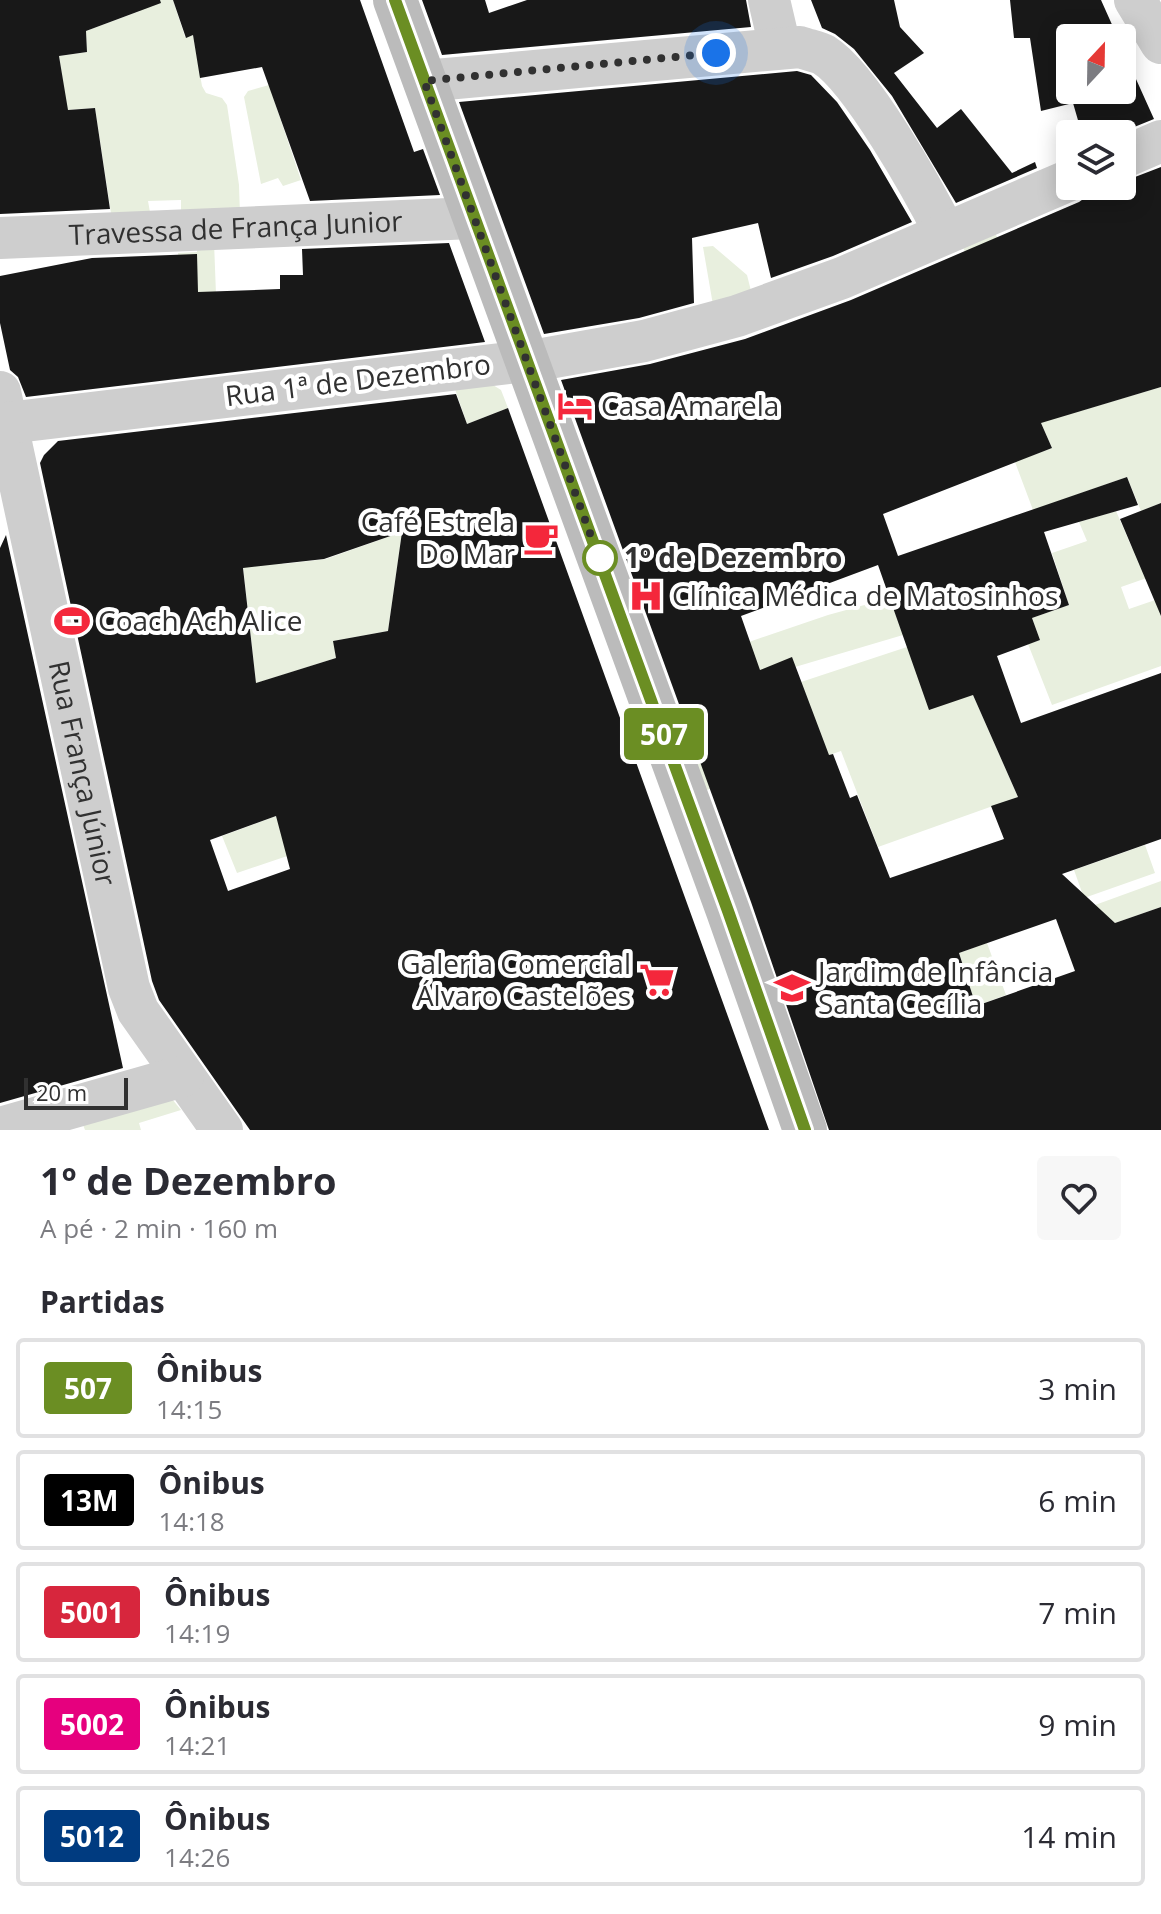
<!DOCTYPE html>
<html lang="pt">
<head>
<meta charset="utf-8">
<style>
  :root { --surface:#fff; --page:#f7f7f7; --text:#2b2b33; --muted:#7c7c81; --line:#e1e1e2 }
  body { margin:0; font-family:"Open Sans",sans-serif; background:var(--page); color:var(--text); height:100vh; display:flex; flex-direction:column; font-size:30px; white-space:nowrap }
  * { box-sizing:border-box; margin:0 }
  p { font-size:26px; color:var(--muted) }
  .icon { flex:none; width:44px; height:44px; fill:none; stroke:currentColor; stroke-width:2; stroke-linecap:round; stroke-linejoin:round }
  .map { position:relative; height:1130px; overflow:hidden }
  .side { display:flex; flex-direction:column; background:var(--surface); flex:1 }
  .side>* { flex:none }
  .badge { padding:0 16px; border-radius:6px; font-size:28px; line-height:52px }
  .needle { width:52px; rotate:22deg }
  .buttons { position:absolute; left:1056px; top:24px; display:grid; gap:16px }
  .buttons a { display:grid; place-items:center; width:80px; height:80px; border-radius:8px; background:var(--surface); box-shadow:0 4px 20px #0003; font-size:40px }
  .scale { position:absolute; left:24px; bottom:20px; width:104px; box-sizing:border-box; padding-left:8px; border:4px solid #313131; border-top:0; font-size:22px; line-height:28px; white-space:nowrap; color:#313131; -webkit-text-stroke:6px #fff; paint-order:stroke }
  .you { position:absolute; width:40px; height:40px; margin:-20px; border:6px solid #fff; border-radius:50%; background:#1a73e8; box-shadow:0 0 0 12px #1a73e833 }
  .map>.badge { position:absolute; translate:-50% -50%; box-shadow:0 0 0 4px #fff }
  h2 { padding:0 40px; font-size:30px; line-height:72px }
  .round { display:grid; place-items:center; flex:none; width:84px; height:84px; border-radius:8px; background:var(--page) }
  .headline { display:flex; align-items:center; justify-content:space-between; height:136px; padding:0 40px }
  h1 { font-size:38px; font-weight:700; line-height:60px }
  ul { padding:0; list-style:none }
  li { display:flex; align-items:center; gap:24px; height:100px; margin:0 16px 12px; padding:0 24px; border:4px solid var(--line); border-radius:8px }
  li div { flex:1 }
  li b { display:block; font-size:30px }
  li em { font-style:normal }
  li .badge { min-width:88px; font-weight:700; text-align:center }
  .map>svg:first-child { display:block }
</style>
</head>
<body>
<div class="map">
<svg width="1161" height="1130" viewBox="0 0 1161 1130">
  <rect width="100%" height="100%" fill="#fff"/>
  <path fill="#e8efde" d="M137 0H173L185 37 193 35 202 86 206 93 222 98 227 105 239 185 240 215 181 217V200L148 201 151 218 112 220 95 108 67 110 59 56 87 52 86 31 140 11Z
    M269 85 301 180 283 186 278 178 261 184 244 97 248 91Z
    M993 229 1074 391 1080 411 1161 387V503L1141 511 1127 477 1033 510 1015 462 1052 448 961 243Z
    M214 242 216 294 181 297 178 253 197 252V243Z
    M713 246 747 275 752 295 713 305 703 247Z
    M493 385 501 390 508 408 467 424 455 389Z
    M1116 511 1132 548 1161 542V573L1121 587 1129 609 1161 598V666L1052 705 1028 644 1040 640 1032 618 1069 605 1052 553 1087 541 1079 522Z
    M239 530 283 564 326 559 402 532 388 631 334 641 336 658 257 683 193 711 256 683Z
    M890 598 903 635 795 667 747 676 743 644 828 615Z
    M907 647 973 695 1018 797 878 847 841 751 806 763 803 757 704 791 692 758 812 713 801 682Z
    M276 816 305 850 237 873 222 836Z
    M1145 845 1155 873 1084 898 1074 870Z
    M1161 881V907L1115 923 1095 905Z
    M987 943 1006 995 976 1006 959 953Z
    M172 1099 181 1110 139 1123 141 1130H85L82 1122Z"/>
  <path fill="#181818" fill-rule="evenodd" d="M0 0H160L161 3 86 31 87 52 59 56 68 110 95 108 110 209 0 214Z
    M173 0H360L414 152 423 149 440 195 310 201 262 67 200 78 193 35 186 38Z
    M422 0H485L489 13 527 0H746L751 27 442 55Z
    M811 0H894L900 27 924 53 894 73 937 128 961 109 1012 173 1035 162 1037 168 956 203 892 96 854 49 835 34 822 28Z
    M1010 0H1101L1118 38H1070V90H1122V48L1154 119 1117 134H1082L1073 103 1041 111 1030 38H1014Z
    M797 71 811 75 837 102 870 150 912 222 833 256 771 278 758 223 692 238 694 303 639 318 544 334 459 102Z
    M1161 167V387L1041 423 1052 448 883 514 898 556 1127 477 1138 505 1044 532 1069 605 1032 618 1040 640 997 656 1021 723 1161 673V839L1062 874 1115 923 1161 907V1130H829L751 902 561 380 650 364 745 339 851 300 1079 202 1089 195 1093 186H1122V182ZM878 565 929 710 973 695 1018 797 991 806 1004 839 890 878 857 795 850 798 833 754 829 755 792 657 760 670 741 616ZM1056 919 1075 971 976 1006 959 953Z
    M449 243 485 342 26 397 18 377 10 370 0 323V276L92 258 197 254 198 292 280 289V275H303L302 249Z
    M456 394 467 424 508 408 769 1130H250L159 1000 152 981 40 463 44 455 58 441ZM402 532 388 631 333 641 336 658 256 683 243 568 324 559ZM276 816 290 869 228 891 210 840Z
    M1161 503V616L1120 519Z
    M6 535 123 1068 0 1103V548Z"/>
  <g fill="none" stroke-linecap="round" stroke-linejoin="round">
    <g stroke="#cecece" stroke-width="42">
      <path d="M769 0 780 47"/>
      <path d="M1135 0 1161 43"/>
      <path d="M424 81 800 47C807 50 817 51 824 55 861 78 924 191 945 233"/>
      <path d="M1122 158 1161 141"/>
      <path id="s1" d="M0 238 473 218"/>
      <path id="s2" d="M0 392 129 988 138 1011 222 1130"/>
      <path d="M0 424 543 359 644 341 737 316 842 278 1070 180"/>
      <path d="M0 1128 183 1076"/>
    </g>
    <path stroke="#bbb" stroke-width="44" d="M395 0 728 911 805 1130"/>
  </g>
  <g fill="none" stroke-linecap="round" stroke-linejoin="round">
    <g stroke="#fff" stroke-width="18">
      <path id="line" d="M395 0 728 911 805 1130"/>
    </g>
    <use href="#line" stroke="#6b8e23" stroke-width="12"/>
    <path stroke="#313131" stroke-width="8" stroke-dasharray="0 14.4" d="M600 558 602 566 424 81 716 53"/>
  </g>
  <defs>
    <g id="hotel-bare" transform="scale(2.76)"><path d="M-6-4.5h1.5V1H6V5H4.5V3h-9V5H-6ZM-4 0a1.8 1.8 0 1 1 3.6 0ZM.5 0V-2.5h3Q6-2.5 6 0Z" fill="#f4273b" stroke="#fff" stroke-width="2.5" paint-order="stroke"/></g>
    <g id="cafe-bare" transform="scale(2.76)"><path d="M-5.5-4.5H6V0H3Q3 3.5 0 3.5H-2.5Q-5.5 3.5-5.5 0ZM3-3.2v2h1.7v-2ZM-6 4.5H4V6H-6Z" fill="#f4273b" stroke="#fff" stroke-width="2.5" paint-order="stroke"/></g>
    <g id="hospital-bare" transform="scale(2.76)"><path d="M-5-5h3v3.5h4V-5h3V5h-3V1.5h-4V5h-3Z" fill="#f4273b" stroke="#fff" stroke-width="2.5" paint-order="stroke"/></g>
    <g id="stadium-bare" transform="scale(2.76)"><path d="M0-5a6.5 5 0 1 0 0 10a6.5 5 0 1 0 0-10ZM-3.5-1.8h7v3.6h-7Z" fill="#f4273b" stroke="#fff" stroke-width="2.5" paint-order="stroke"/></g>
    <g id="supermarket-bare" transform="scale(2.76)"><path d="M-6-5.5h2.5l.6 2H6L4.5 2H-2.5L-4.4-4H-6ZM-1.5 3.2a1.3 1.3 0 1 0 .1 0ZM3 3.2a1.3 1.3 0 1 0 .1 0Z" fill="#f4273b" stroke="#fff" stroke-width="2.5" paint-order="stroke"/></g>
    <g id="school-bare" transform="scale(2.76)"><path d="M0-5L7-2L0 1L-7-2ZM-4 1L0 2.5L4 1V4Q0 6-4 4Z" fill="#f4273b" stroke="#fff" stroke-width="2.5" paint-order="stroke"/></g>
  </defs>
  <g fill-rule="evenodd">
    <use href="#hotel-bare" x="575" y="406"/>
    <use href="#cafe-bare" x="541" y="538"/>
    <use href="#hospital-bare" x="646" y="596"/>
    <use href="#stadium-bare" x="72" y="621"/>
    <use href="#supermarket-bare" x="657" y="980"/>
    <use href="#school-bare" x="792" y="988"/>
  </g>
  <circle fill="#fff" stroke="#6b8e23" stroke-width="4" cx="600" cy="558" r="16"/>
  <g text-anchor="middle" stroke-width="8" stroke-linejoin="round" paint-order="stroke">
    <g font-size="28" fill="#313131" stroke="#fff">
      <text dy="10" stroke="none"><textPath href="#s1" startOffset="236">Travessa de França Junior</textPath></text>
      <text transform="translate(358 380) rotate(-7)" y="10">Rua 1ª de Dezembro</text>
      <text dy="10" stroke="none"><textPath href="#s2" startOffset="390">Rua França Júnior</textPath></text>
    </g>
    <g font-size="28" fill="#313131" stroke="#fff" text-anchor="start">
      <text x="601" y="416">Casa Amarela</text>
      <text x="515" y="532" text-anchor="end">Café Estrela<tspan x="515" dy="32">Do Mar</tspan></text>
      <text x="672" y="606">Clínica Médica de Matosinhos</text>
      <text x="98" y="631">Coach Ach Alice</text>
      <text x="631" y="974" text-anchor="end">Galeria Comercial<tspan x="631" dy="32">Álvaro Castelões</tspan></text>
      <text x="818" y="982">Jardim de Infância<tspan x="818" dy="32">Santa Cecília</tspan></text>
    </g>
    <g font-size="28" font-weight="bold" fill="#313131" stroke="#fff" text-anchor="start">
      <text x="624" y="568">1º de Dezembro</text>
    </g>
  </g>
</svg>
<div class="buttons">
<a><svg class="needle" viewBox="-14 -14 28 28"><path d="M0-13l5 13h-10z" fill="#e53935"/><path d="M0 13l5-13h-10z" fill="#7c7c81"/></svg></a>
<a><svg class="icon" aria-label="layers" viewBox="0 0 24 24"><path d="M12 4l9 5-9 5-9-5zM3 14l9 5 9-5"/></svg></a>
</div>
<div class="scale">20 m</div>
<div class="you" style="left:716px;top:53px"></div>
<b class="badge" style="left:664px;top:734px;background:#6b8e23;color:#fff">507</b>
</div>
<section class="side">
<div class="headline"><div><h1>1º de Dezembro</h1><p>A pé · 2 min · 160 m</p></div><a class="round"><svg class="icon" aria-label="heart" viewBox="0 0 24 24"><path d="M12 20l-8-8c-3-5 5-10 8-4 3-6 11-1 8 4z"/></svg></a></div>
<h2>Partidas</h2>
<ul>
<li><span class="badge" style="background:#6b8e23;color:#fff">507</span><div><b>Ônibus</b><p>14:15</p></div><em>3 min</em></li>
<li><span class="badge" style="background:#000;color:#fff">13M</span><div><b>Ônibus</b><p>14:18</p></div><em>6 min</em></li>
<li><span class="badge" style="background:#d7263d;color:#fff">5001</span><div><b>Ônibus</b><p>14:19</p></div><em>7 min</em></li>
<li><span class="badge" style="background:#e6007e;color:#fff">5002</span><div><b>Ônibus</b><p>14:21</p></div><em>9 min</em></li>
<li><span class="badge" style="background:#003b80;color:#fff">5012</span><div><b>Ônibus</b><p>14:26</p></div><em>14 min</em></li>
</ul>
</section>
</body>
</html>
